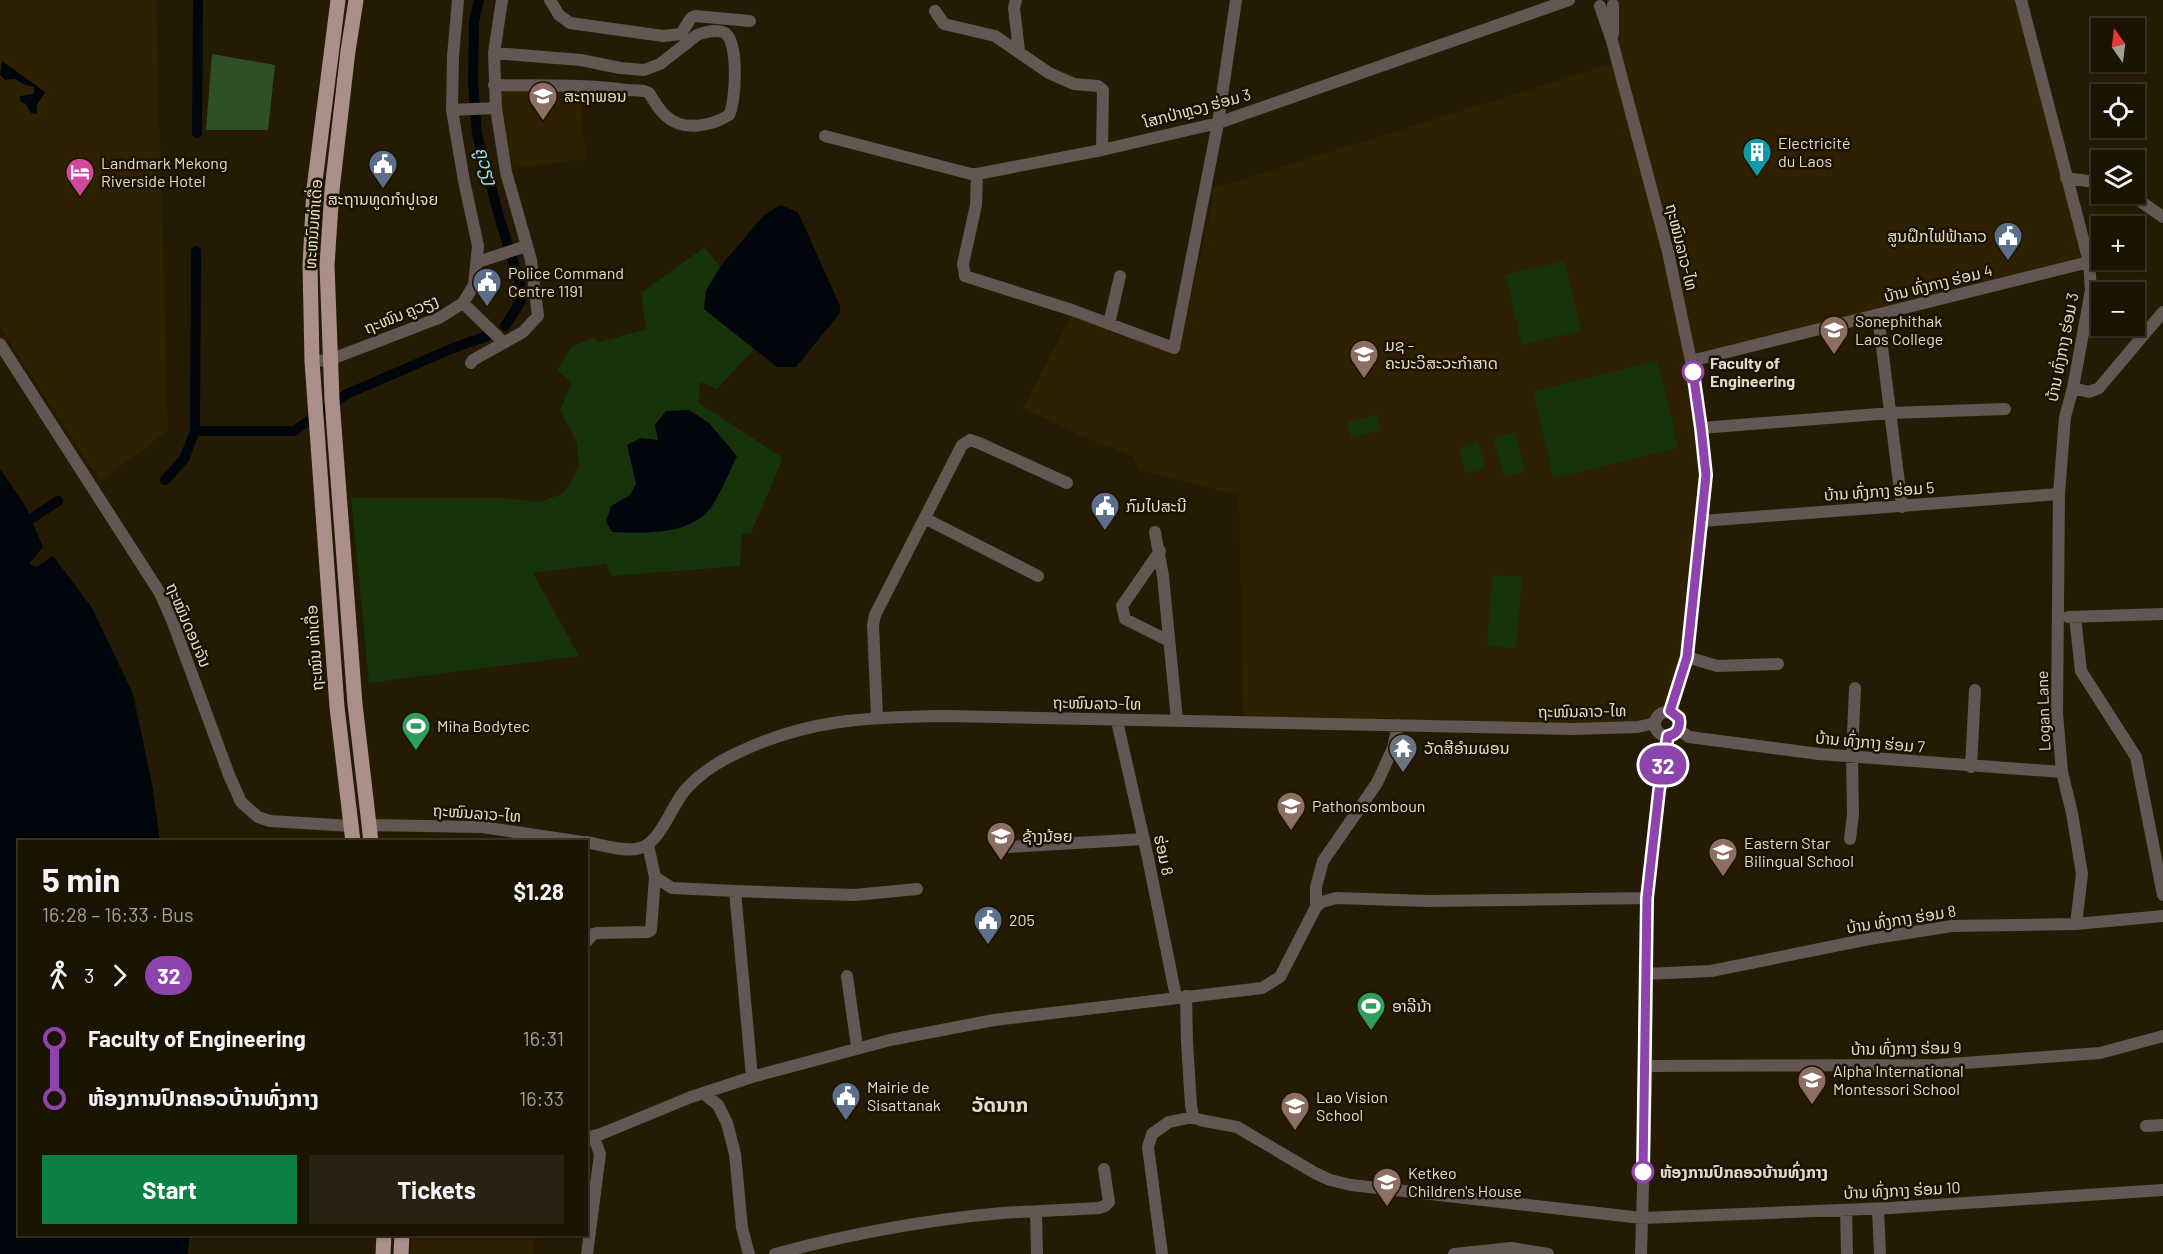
<!DOCTYPE html>
<html lang="en">
<head>
<meta charset="utf-8">
<style>
  :root { --surface:#1c1403; --page:#292112; --text:#f1f3f6; --muted:#a09e9a; --line:#3a3325; --accent:#0b8043 }
  body { margin:0; font-family:Barlow,"Noto Sans Lao",sans-serif; background:var(--page); color:var(--text); height:100vh; display:flex; flex-direction:column; font-size:22px; white-space:nowrap }
  * { box-sizing:border-box; margin:0 }
  p { font-size:20px; color:var(--muted) }
  .icon { flex:none; width:33px; height:33px; fill:none; stroke:currentColor; stroke-width:2; stroke-linecap:round; stroke-linejoin:round }
  .map { position:relative; flex:1; overflow:hidden }
  .sheet { position:absolute; left:18px; top:840px; width:570px; height:396px; display:flex; flex-direction:column; background:var(--surface); border-radius:0px; box-shadow:0 2px 4px #0004,0 0 0 2px var(--line) }
  .sheet>* { flex:none }
  .badge { padding:0 12px; border-radius:20px; font-size:21px; line-height:39px }
  .needle { width:39px; rotate:346deg }
  .buttons { position:absolute; left:2091px; top:18px; display:grid; gap:12px }
  .buttons a { display:grid; place-items:center; width:54px; height:54px; border-radius:0px; background:var(--surface); box-shadow:0 2px 4px #0004,0 0 0 2px var(--line); font-size:30px }
  .map>.badge { position:absolute; translate:-50% -50%; box-shadow:0 0 0 3px #fff }
  .legs { display:flex; align-items:center; gap:9px; height:66px; padding:0 24px; font-size:20px }
  .legs p { margin-inline-start:auto }
  .headline { display:flex; align-items:center; justify-content:space-between; height:102px; padding:0 24px }
  h1 { font-size:33px; font-weight:700; line-height:45px }
  .primary-button { display:flex; gap:12px; margin-top:auto; padding:12px 24px }
  .primary-button a { flex:1; height:69px; border-radius:0px; background:var(--accent); color:#fff; font-size:24px; font-weight:700; line-height:69px; text-align:center }
  .primary-button a+a { background:var(--page); color:var(--text) }
  ul { padding:0 24px; list-style:none }
  li { display:flex; align-items:center; gap:21px; height:60px; font-size:22px }
  li i { display:grid; place-items:center; width:9px; height:100%; margin:0 8px; background:currentColor }
  li i::after { content:''; width:15px; height:15px; margin:-8px; border:4px solid; border-radius:50%; background:var(--surface) }
  li p { margin-inline-start:auto }
  li:first-child i { background:linear-gradient(#0000 50%,currentColor 0) }
  li:last-child i { background:linear-gradient(currentColor 50%,#0000 0) }
  .map>svg:first-child { display:block }
</style>
</head>
<body>
<div class="map">
<svg width="2163" height="1254" viewBox="0 0 2163 1254">
  <rect width="100%" height="100%" fill="#251b04"/>
  <path fill="#2e2101" d="M0 0H156L168 431 100 481 0 327Z
    M1607 0H2018L2085 260 1694 357 1619 58Z
    M1615 63 1665 255 1681 331 1702 475 1684 655 1668 708 1656 712 1651 720 1587 726 1243 718 1239 496 1139 469 1133 456 1080 435 1023 408 1073 313 1178 352 1214 197 1208 190Z
    M579 86 586 159 514 168 506 151 500 92Z
    M411 1235H534L533 1254H411Z"/>
  <path fill="#16330c" d="M705 247 720 267 706 291 704 309 754 349 717 389 700 382 699 403 783 458 751 533 742 534 740 566 612 576 606 564 533 573 579 656 369 683 351 498H506L539 502 562 494 570 484 579 465 577 443 560 410 572 383 557 370 571 348 593 337 600 342 646 329 641 293Z
    M1564 261 1581 331 1522 345 1505 275Z
    M1658 361 1678 448 1553 478 1533 391Z
    M1377 415 1381 430 1351 438 1347 422Z
    M1515 432 1526 471 1504 477 1493 438Z
    M1478 442 1486 468 1466 474 1459 447Z
    M1492 575 1522 577 1516 648 1487 646Z"/>
  <path fill="#2f5025" d="M212 54 275 65 268 130H206Z"/>
  <path fill="#00060c" d="M2 61 45 92 37 105V114L31 113 26 104 20 101V96L34 94V87L25 85 15 79 5 80 0 75Z
    M780 205 798 212 840 306V313L796 367H777L704 309 706 291 720 267 763 216Z
    M689 410 709 423 737 456C729 472 722 491 712 506 692 536 644 533 612 532L606 522 611 506 630 495 636 484 627 445 641 438 658 440 655 425 666 411Z
    M0 469 25 505 43 547 29 564 37 567 53 556 92 608 133 694 152 784 160 841 20 842V1234L189 1235 188 1254H0Z"/>
  <g fill="none" stroke-linecap="round" stroke-linejoin="round">
    <path stroke="#00060c" stroke-width="10" d="M479 0 474 21 473 82 477 134 500 220 520 283 521 301 505 326
      M197 133 198 0
      M195 431H294L347 394 451 349 487 336
      M165 480 184 459 195 431 196 251
      M0 539 58 501"/>
    <path stroke="#635653" stroke-width="12" d="M550 0 559 15 570 23 663 36 681 34 691 18 695 16 750 21
      M1016 0 1014 8 1019 51
      M2021 0 2089 262 2091 290 2073 388 2065 417 2059 494 2057 713 2062 772 2072 813 2082 874 2076 924
      M1600 6 1612 41 1668 252 1691 361 1701 428 1706 475 1702 521 1687 657 1670 712
      M935 11 944 24 995 36 1049 73 1074 84 1098 86 1103 90 1102 150
      M1613 34V5
      M494 53 581 60 620 68 644 70 660 64 697 35C705 32 717 29 725 33 739 42 736 102 729 115 711 126 683 132 666 116 659 110 654 101 649 93 642 89 634 91 626 90 582 84 538 86 494 85
      M452 110 496 108
      M825 136 971 174H977L1102 150 1218 123 1569 0
      M977 174 976 205 963 264 965 276 1072 310 1174 348 1218 123 1236 0
      M2066 178 2102 183
      M2130 194 2163 217
      M478 262 526 246
      M463 303 504 343
      M1878 315 1902 507
      M1109 324 1120 276
      M0 344 160 593 172 620 229 775 241 802 258 817 270 821 351 826
      M312 361 329 360 439 318 463 303 474 285 478 246 464 181 452 110 453 56 458 0
      M1691 361 2089 262
      M471 363 473 360 523 332 538 316 531 260 506 172 496 108 494 53 502 0
      M2073 388 2089 392 2099 388 2163 312
      M1701 428 1891 413 2005 409
      M926 519 1038 576
      M1702 521 2059 494
      M1155 532 1163 576 1177 720
      M1160 551 1122 606 1125 619 1169 641
      M2068 617 2163 614
      M2075 617 2081 671 2136 757 2163 895
      M1687 657 1717 666 1778 664
      M1655 724a12 12 0 1 1 24 0a12 12 0 1 1-24 0Z
      M877 717 873 625 875 615 962 445 970 440 979 443 1067 483
      M1117 721 1148 858 1176 997
      M1679 730 1689 737 1819 754 2062 772
      M1971 767 1975 690
      M368 825 482 827 582 842
      M1850 839 1853 814 1852 757 1855 688
      M586 842C602 845 621 851 636 849 661 846 671 804 687 788 700 774 718 762 735 754 806 719 868 717 945 716L1574 729 1638 727 1655 723
      M1009 847 1144 839
      M655 877 672 888 735 891 855 895 917 889
      M735 891 752 1077
      M1316 907V887L1323 861 1377 783 1393 748 1398 725
      M586 942 593 934 598 933 648 932 651 930 655 877 648 845
      M1645 974 1711 971 1869 939 1952 926 2076 924 2163 916
      M847 976 857 1047
      M1186 996 1187 1042 1191 1105 1193 1117
      M1646 1066 1937 1065 2100 1053 2163 1036
      M703 1093 718 1105 727 1123 735 1154 742 1228 749 1254
      M2146 1126 2163 1125
      M586 1138 601 1134 691 1097 752 1077 890 1040 994 1020 1262 988 1280 977 1316 907 1322 902 1336 898 1428 901 1647 898
      M1878 1209 1880 1254
      M1846 1210 1847 1254
      M1036 1213 1037 1254
      M587 1254 600 1154 596 1143 591 1137
      M775 1254C849 1234 925 1220 1002 1213 1034 1211 1066 1210 1099 1208L1105 1206 1109 1202 1104 1169
      M1162 1254 1148 1147 1152 1134 1169 1122 1193 1117 1200 1120 1237 1127 1315 1173 1330 1180 1351 1185 1642 1218 1890 1208 2163 1190
      M1454 1254 1511 1248 1548 1254
      M1641 1254 1646 1090 1647 898 1659 791 1668 736"/>
    <path stroke="#ab8f89" stroke-width="15" d="M338 0 314 189 310 265 312 361 337 707 353 842
      M356 0 348 51 332 190 327 265 332 400 355 704 371 842
      M383 1254 384 1234
      M401 1254 402 1234"/>
  </g>
  <g fill="none" stroke-linecap="round" stroke-linejoin="round">
    <g stroke="#fff" stroke-width="14">
      <path id="line-1" d="M1643 1172 1647 898 1659 791 1668 736C1677 734 1681 728 1679 718L1670 711 1687 657 1706 475 1701 428 1693 372"/>
    </g>
    <use href="#line-1" stroke="#8e44ad" stroke-width="9"/>
  </g>
  <defs>
    <g id="school-pin" transform="scale(1.5)"><path d="M0 17L-7.5 6A9.5 9.5 0 1 1 7.5 6Z" fill="#8d6e63" stroke="#1c1200"/><path d="M0-5L7-2L0 1L-7-2ZM-4 1L0 2.5L4 1V4Q0 6-4 4Z" fill="#fff"/></g>
    <g id="building-pin" transform="scale(1.5)"><path d="M0 17L-7.5 6A9.5 9.5 0 1 1 7.5 6Z" fill="#0f9aa8" stroke="#1c1200"/><path d="M-4-6H4V6H1V3H-1V6H-4ZM-2.5-4.3h1.7v1.8h-1.7ZM.8-4.3h1.7v1.8H.8ZM-2.5-1h1.7V.8h-1.7ZM.8-1h1.7V.8H.8Z" fill="#fff"/></g>
    <g id="civic-pin" transform="scale(1.5)"><path d="M0 17L-7.5 6A9.5 9.5 0 1 1 7.5 6Z" fill="#5c6f8a" stroke="#1c1200"/><path d="M-.6-6.5H3V-4.5H.6V-3L4-1V1h2V6H-6V1h2V-1L-.6-3ZM-1.2 2.5V6h2.4V2.5Z" fill="#fff"/></g>
    <g id="hotel-pin" transform="scale(1.5)"><path d="M0 17L-7.5 6A9.5 9.5 0 1 1 7.5 6Z" fill="#d1479c" stroke="#1c1200"/><path d="M-6-4.5h1.5V1H6V5H4.5V3h-9V5H-6ZM-4 0a1.8 1.8 0 1 1 3.6 0ZM.5 0V-2.5h3Q6-2.5 6 0Z" fill="#fff"/></g>
    <g id="university-pin" transform="scale(1.5)"><path d="M0 17L-7.5 6A9.5 9.5 0 1 1 7.5 6Z" fill="#8d6e63" stroke="#1c1200"/><path d="M0-5L7-2L0 1L-7-2ZM-4 1L0 2.5L4 1V4Q0 6-4 4Z" fill="#fff"/></g>
    <g id="stadium-pin" transform="scale(1.5)"><path d="M0 17L-7.5 6A9.5 9.5 0 1 1 7.5 6Z" fill="#2e9e5b" stroke="#1c1200"/><path d="M0-5a6.5 5 0 1 0 0 10a6.5 5 0 1 0 0-10ZM-3.5-1.8h7v3.6h-7Z" fill="#fff"/></g>
    <g id="temple-pin" transform="scale(1.5)"><path d="M0 17L-7.5 6A9.5 9.5 0 1 1 7.5 6Z" fill="#6b7280" stroke="#1c1200"/><path d="M0-6L5-2H3V0L6.5 2.5H4V6H1.5V3h-3V6H-4V2.5H-6.5L-3 0V-2H-5Z" fill="#fff"/></g>
  </defs>
  <g fill-rule="evenodd">
    <use href="#school-pin" x="543" y="96"/>
    <use href="#building-pin" x="1757" y="152"/>
    <use href="#civic-pin" x="383" y="164"/>
    <use href="#hotel-pin" x="80" y="172"/>
    <use href="#civic-pin" x="2008" y="236"/>
    <use href="#civic-pin" x="487" y="282"/>
    <use href="#university-pin" x="1834" y="330"/>
    <use href="#university-pin" x="1364" y="354"/>
    <use href="#civic-pin" x="1105" y="506"/>
    <use href="#stadium-pin" x="416" y="726"/>
    <use href="#temple-pin" x="1403" y="748"/>
    <use href="#school-pin" x="1291" y="806"/>
    <use href="#school-pin" x="1001" y="836"/>
    <use href="#school-pin" x="1723" y="852"/>
    <use href="#civic-pin" x="988" y="920"/>
    <use href="#stadium-pin" x="1371" y="1006"/>
    <use href="#school-pin" x="1812" y="1080"/>
    <use href="#civic-pin" x="846" y="1096"/>
    <use href="#school-pin" x="1295" y="1106"/>
    <use href="#school-pin" x="1387" y="1182"/>
  </g>
  <g fill="#fff" stroke="#8e44ad" stroke-width="3">
    <circle cx="1693" cy="372" r="10"/>
    <circle cx="1643" cy="1172" r="10"/>
  </g>
  <g text-anchor="middle" stroke-width="5" stroke-linejoin="round" paint-order="stroke">
    <g font-size="16" fill="#e1dbcd" stroke="#1c1200" text-anchor="start">
      <text x="564" y="102">ສະຖາພອນ</text>
      <text x="1778" y="149">Electricité<tspan x="1778" dy="18">du Laos</tspan></text>
      <text x="101" y="169">Landmark Mekong<tspan x="101" dy="18">Riverside Hotel</tspan></text>
      <text x="383" y="205" text-anchor="middle">ສະຖານທູດກຳປູເຈຍ</text>
      <text x="1987" y="242" text-anchor="end">ສູນຝຶກໄຟຟ້າລາວ</text>
      <text x="508" y="279">Police Command<tspan x="508" dy="18">Centre 1191</tspan></text>
      <text x="1855" y="327">Sonephithak<tspan x="1855" dy="18">Laos College</tspan></text>
      <text x="1385" y="351">ມຊ -<tspan x="1385" dy="18">ຄະນະວິສະວະກຳສາດ</tspan></text>
      <text x="1126" y="512">ກົມໄປສະນີ</text>
      <text x="437" y="732">Miha Bodytec</text>
      <text x="1424" y="754">ວັດສີອຳມຜອນ</text>
      <text x="1312" y="812">Pathonsomboun</text>
      <text x="1022" y="842">ຊ້າງນ້ອຍ</text>
      <text x="1744" y="849">Eastern Star<tspan x="1744" dy="18">Bilingual School</tspan></text>
      <text x="1009" y="926">205</text>
      <text x="1392" y="1012">ອາລີນ້າ</text>
      <text x="1833" y="1077">Alpha International<tspan x="1833" dy="18">Montessori School</tspan></text>
      <text x="867" y="1093">Mairie de<tspan x="867" dy="18">Sisattanak</tspan></text>
      <text x="1316" y="1103">Lao Vision<tspan x="1316" dy="18">School</tspan></text>
      <text x="1408" y="1179">Ketkeo<tspan x="1408" dy="18">Children's House</tspan></text>
    </g>
    <g font-size="16" fill="#e1dbcd" stroke="#1c1200">
      <text transform="translate(1197 108) rotate(-15)" y="6">ໂສກປ່າຫຼວງ ຮ່ອມ 3</text>
      <text transform="translate(313 224) rotate(-86)" y="6">ທະຫນົນທ່າເດື່ອ</text>
      <text transform="translate(1682 247) rotate(76)" y="6">ຖະໜົນລາວ-ໄທ</text>
      <text transform="translate(1938 283) rotate(-14)" y="6">ບ້ານ ທົ່ງກາງ ຮ່ອມ 4</text>
      <text transform="translate(401 314) rotate(-22)" y="6">ຖະໜົນ ຄູວຽງ</text>
      <text transform="translate(2062 347) rotate(-79)" y="6">ບ້ານ ທົ່ງກາງ ຮ່ອມ 3</text>
      <text transform="translate(1879 491) rotate(-4)" y="6">ບ້ານ ທົ່ງກາງ ຮ່ອມ 5</text>
      <text transform="translate(189 625) rotate(67)" y="6">ຖະໝົນດອນຈັນ</text>
      <text transform="translate(314 648) rotate(-94)" y="6">ຖະໝົນ ທ່າເດື່ອ</text>
      <text transform="translate(1097 703) rotate(1)" y="6">ຖະໜົນລາວ-ໄທ</text>
      <text transform="translate(1582 711) rotate(-1)" y="6">ຖະໜົນລາວ-ໄທ</text>
      <text transform="translate(2043 711) rotate(-92)" y="6">Logan Lane</text>
      <text transform="translate(1870 742) rotate(5)" y="6">ບ້ານ ທົ່ງກາງ ຮ່ອມ 7</text>
      <text transform="translate(477 813) rotate(4)" y="6">ຖະໜົນລາວ-ໄທ</text>
      <text transform="translate(1164 855) rotate(78)" y="6">ຮ່ອມ 8</text>
      <text transform="translate(1901 919) rotate(-9)" y="6">ບ້ານ ທົ່ງກາງ ຮ່ອມ 8</text>
      <text transform="translate(1906 1048) rotate(-1)" y="6">ບ້ານ ທົ່ງກາງ ຮ່ອມ 9</text>
      <text transform="translate(1902 1190) rotate(-3)" y="6">ບ້ານ ທົ່ງກາງ ຮ່ອມ 10</text>
    </g>
    <g font-size="16" font-weight="bold" fill="#e1dbcd" stroke="#1c1200" text-anchor="start">
      <text x="1710" y="369">Faculty of<tspan x="1710" dy="18">Engineering</tspan></text>
      <text x="1660" y="1178">ຫ້ອງການປົກຄອວບ້ານທົ່ງກາງ</text>
    </g>
    <g font-size="18" font-style="italic" fill="#8ddff9" stroke="#1c1200">
      <text transform="translate(486 166) rotate(74)" y="6">ຄູວຽງ</text>
    </g>
    <g font-size="20" font-weight="bold" fill="#e1dbcd" stroke="#1c1200">
      <text x="1000" y="1112">ວັດນາກ</text>
    </g>
  </g>
</svg>
<div class="buttons">
<a><svg class="needle" viewBox="-14 -14 28 28"><path d="M0-13l5 13h-10z" fill="#e53935"/><path d="M0 13l5-13h-10z" fill="#a09e9a"/></svg></a>
<a><svg class="icon" aria-label="locate" viewBox="0 0 24 24"><circle cx="12" cy="12" r="6"/><path d="M12 2v4M12 18v4M2 12h4M18 12h4"/></svg></a>
<a><svg class="icon" aria-label="layers" viewBox="0 0 24 24"><path d="M12 4l9 5-9 5-9-5zM3 14l9 5 9-5"/></svg></a>
<a>+</a>
<a>−</a>
</div>
<b class="badge" style="left:1663px;top:765px;background:#8e44ad;color:#fff">32</b>
<section class="sheet">
<div class="headline"><div><h1>5 min</h1><p>16:28 – 16:33 · Bus</p></div><b>$1.28</b></div>
<div class="legs"><svg class="icon" aria-label="walk" viewBox="0 0 24 24"><circle cx="13" cy="4" r="2"/><path d="M13 8l-2 6 4 7M11 14l-3 7M7 12l3-4h3l4 4"/></svg>3<svg class="icon" aria-label="forward" viewBox="0 0 24 24"><path d="M9 5l7 7-7 7"/></svg><b class="badge" style="background:#8e44ad;color:#fff">32</b></div>
<ul>
<li><i style="color:#8e44ad"></i><b>Faculty of Engineering</b><p>16:31</p></li>
<li><i style="color:#8e44ad"></i><b>ຫ້ອງການປົກຄອວບ້ານທົ່ງກາງ</b><p>16:33</p></li>
</ul>
<div class="primary-button"><a>Start</a><a>Tickets</a></div>
</section>
</div>
</body>
</html>
